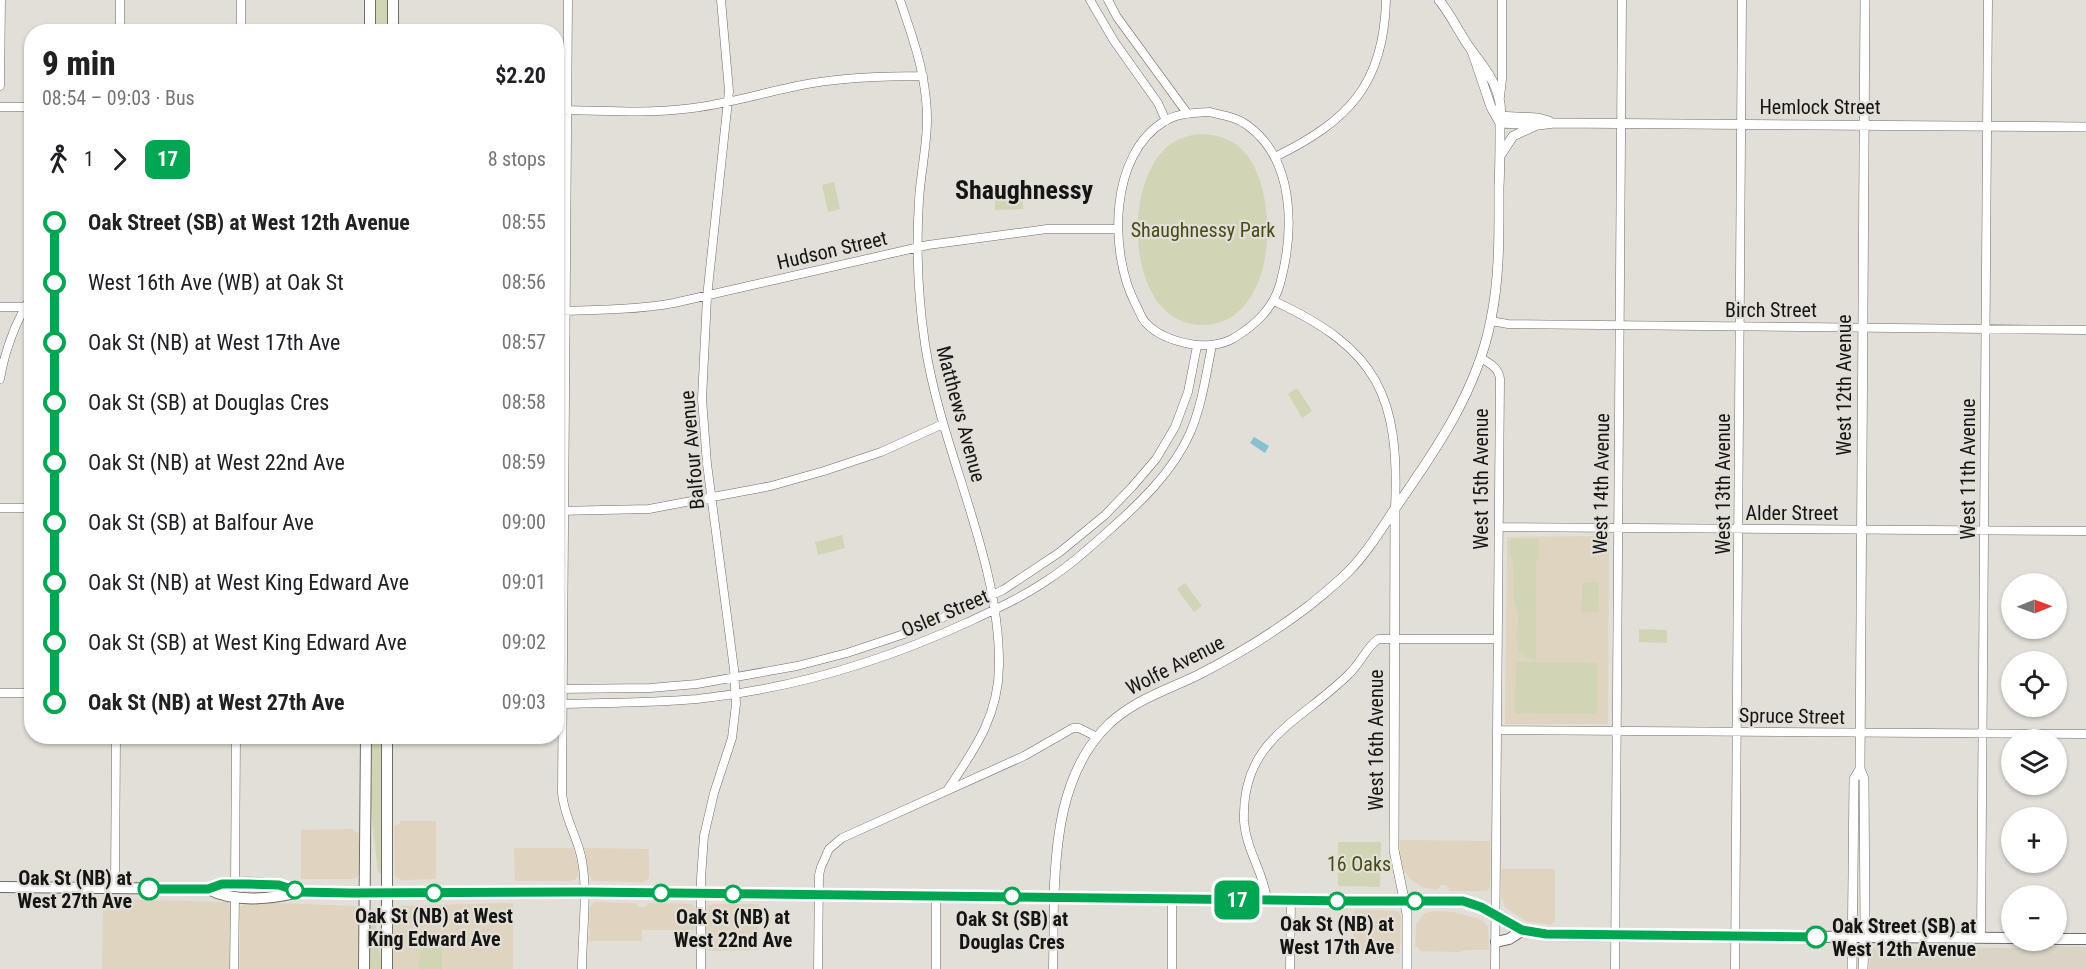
<!DOCTYPE html>
<html lang="en">
<head>
<meta charset="utf-8">
<style>
  :root { --surface:#fff; --page:#f6f6f6; --text:#202124; --muted:#757577 }
  body { margin:0; font-family:"Roboto Condensed",sans-serif; background:var(--page); color:var(--text); height:100vh; display:flex; flex-direction:column; font-size:22px; white-space:nowrap }
  * { box-sizing:border-box; margin:0 }
  p { font-size:20px; color:var(--muted) }
  .icon { flex:none; width:33px; height:33px; fill:none; stroke:currentColor; stroke-width:2; stroke-linecap:round; stroke-linejoin:round }
  .map { position:relative; flex:1; overflow:hidden }
  .side { position:absolute; left:24px; top:24px; width:540px; height:720px; display:flex; flex-direction:column; background:var(--surface); border-radius:24px; box-shadow:0 2px 4px #0004 }
  .side>* { flex:none }
  .badge { padding:0 12px; border-radius:9px; font-size:21px; line-height:39px }
  .needle { width:39px; rotate:89deg }
  .tools { position:absolute; left:2001px; top:573px; display:grid; gap:12px }
  .tools a { display:grid; place-items:center; width:66px; height:66px; border-radius:50%; background:var(--surface); box-shadow:0 2px 4px #0004; font-size:30px }
  .map>.badge { position:absolute; translate:-50% -50%; box-shadow:0 0 0 3px #fff }
  .legs { display:flex; align-items:center; gap:9px; height:66px; padding:0 18px; font-size:20px }
  .legs p { margin-inline-start:auto }
  .headline { display:flex; align-items:center; justify-content:space-between; height:102px; padding:0 18px }
  h1 { font-size:33px; font-weight:800; line-height:45px }
  ul { padding:0 18px; list-style:none }
  li { display:flex; align-items:center; gap:21px; height:60px; font-size:22px }
  li i { display:grid; place-items:center; width:9px; height:100%; margin:0 8px; background:currentColor }
  li i::after { content:''; width:15px; height:15px; margin:-8px; border:4px solid; border-radius:50%; background:var(--surface) }
  li p { margin-inline-start:auto }
  li:first-child i { background:linear-gradient(#0000 50%,currentColor 0) }
  li:last-child i { background:linear-gradient(currentColor 50%,#0000 0) }
  .map>svg:first-child { display:block }
</style>
</head>
<body>
<div class="map">
<svg width="2086" height="969" viewBox="0 0 2086 969">
  <rect width="100%" height="100%" fill="#e1dfd8"/>
  <path fill="#e0d3bf" d="M400 821H436V879L401 880 395 876 394 826 400 824Z
    M353 829V831L359 833V873L357 877 352 879H301V830Z
    M1399 840 1490 841V888L1486 891H1450L1446 885H1441L1437 890 1422 887 1409 878 1401 865Z
    M514 848H573L578 867V875L576 879 571 881H515Z
    M584 848 649 849V878L643 882 593 881 589 875Z
    M1501 869H1555V922H1553L1552 925 1526 921 1505 907 1501 896Z
    M245 902 355 906 359 913 358 969H240V908Z
    M594 902 636 903 639 907H645L649 903 692 904 697 910V930H642V941H589L590 907Z
    M714 904H759V950L709 951 706 947V913L708 906Z
    M1355 910 1398 911 1401 916 1400 953 1353 952V914Z
    M1433 911 1454 912 1482 920 1488 927 1489 950H1466L1460 952 1420 951 1419 949 1415 946 1416 924 1425 913Z"/>
  <path fill="#d9d4c6" d="M2050 946 2086 947V969H1869L1870 951 1875 947 2047 948Z"/>
  <path fill="#ded4bf" d="M1609 536 1608 724H1505L1507 537Z
    M103 899 228 902 231 908 230 969H102Z
    M513 903V969H392L394 913 398 906Z"/>
  <path fill="#d1d4b5" d="M376 0H387L388 31 375 32Z
    M1202 134C1219 135 1235 140 1246 154 1282 198 1276 327 1201 325 1128 323 1123 194 1162 152 1172 140 1187 135 1202 134Z
    M834 182 840 209 828 212 822 185Z
    M1022 196 1023 209 995 210V197Z
    M1297 388 1312 411 1302 418 1288 394Z
    M842 535 845 548 818 555 815 542Z
    M1510 539H1539V557L1536 561V660L1526 657 1518 650 1516 639 1519 615 1514 601 1513 558 1510 557Z
    M1598 582 1599 611 1581 613 1583 583Z
    M1185 583 1202 606 1194 612 1177 589Z
    M1639 629 1667 630V643L1639 642Z
    M1516 662 1597 663V714L1515 713Z
    M371 737H383L381 874 378 872 371 808Z
    M1338 842H1381L1380 887 1338 886Z
    M373 909 374 910 382 969H369V926Z
    M432 945H442V969H419L420 951Z"/>
  <path fill="#86c1d2" d="M1254 437 1269 446 1265 453 1250 443Z"/>
  <g fill="none" stroke-linecap="round" stroke-linejoin="round">
    <g stroke="#6f6d67" stroke-width="9">
      <path id="minor" d="M241 0V32
        M568 0 562 793C564 818 578 837 582 861 588 893 582 936 582 969
        M900 0C911 33 923 65 926 100 930 134 921 167 919 200 916 247 918 297 925 344 941 451 1000 558 999 665 999 715 975 749 948 789
        M1090 0 1114 41 1158 103 1166 121
        M1108 0 1117 17 1187 113
        M120 32V0
        M0 86 1 0
        M1500 97 1502 79V0
        M0 107H32
        M556 110C599 110 642 114 684 109 728 105 770 90 813 83 849 77 886 76 923 76
        M1209 112C1222 115 1236 117 1247 125 1296 160 1294 233 1280 284 1273 309 1255 325 1234 338 1222 345 1204 347 1190 344 1174 341 1157 335 1146 323 1141 318 1139 310 1135 303 1109 252 1109 154 1165 121 1178 113 1194 113 1209 112Z
        M1275 157C1348 121 1384 85 1386 0
        M1274 301C1378 349 1400 396 1395 509
        M0 307H32
        M556 311C596 310 635 310 674 303L928 245 1047 229H1117
        M1491 321 1508 324 2086 330
        M1481 358C1489 363 1499 368 1500 379L1495 969
        M0 379C5 350 16 321 32 295
        M0 508H32
        M556 511 649 509 771 486 824 471 881 452 943 424
        M1499 527 2086 531
        M556 689 650 688 697 684 797 666 847 653 913 631 1003 590 1060 552 1105 515 1132 487 1156 459 1175 427 1188 392 1197 346
        M1 693H32
        M556 704C603 703 650 703 697 699 790 689 881 662 966 623 994 610 1021 598 1046 581 1068 567 1087 550 1106 533 1138 505 1173 472 1190 433 1202 405 1206 375 1212 345
        M1497 730 2086 734
        M235 884 236 736
        M115 889 116 736
        M1267 900C1264 873 1246 850 1244 821 1241 739 1301 722 1349 674 1360 664 1366 648 1378 639H1497
        M1981 938 1988 0
        M234 969 235 897
        M701 969V878L704 836 714 793 732 738 736 704 734 669 707 464 702 399 707 297 729 91 721 0
        M818 969 819 875 821 867 829 849 842 838 1024 756 1073 728H1079L1097 737
        M936 969V896
        M1053 969 1054 896
        M1172 969V899
        M1290 969 1291 900
        M1615 969 1622 0
        M1735 969 1742 0"/>
    </g>
    <g stroke="#6f6d67" stroke-width="10">
      <path id="tertiary" d="M1472 51 1491 107 1500 123
        M1497 116 1538 118 1549 121
        M1500 123 1539 125 1554 123 2086 127
        M1500 156 1513 136 1535 126
        M1395 509 1394 850 1407 914V969
        M1054 896C1056 839 1062 775 1103 730 1128 702 1165 691 1198 675 1237 655 1275 632 1310 605 1323 594 1336 584 1348 572 1366 554 1380 531 1394 510 1434 453 1478 390 1491 319 1500 276 1499 231 1499 187 1500 167 1500 147 1500 126 1500 117 1502 108 1499 99 1495 80 1483 66 1472 51 1460 35 1452 16 1439 0
        M1852 969 1854 779 1860 769
        M1863 969 1865 925 1864 779 1860 769 1865 0"/>
    </g>
    <g stroke="#6f6d67" stroke-width="12">
      <path id="secondary" d="M370 0V32
        M393 32V0
        M0 887 208 889C236 879 272 882 300 892
        M208 889C235 903 271 899 300 892H584L1349 901H1463L1481 907 1523 930 1546 935 2012 938
        M2056 939H2086
        M1496 942 1509 939 1523 930
        M364 969 366 736
        M387 969V736"/>
    </g>
    <use href="#minor" stroke="#fff" stroke-width="8"/>
    <use href="#tertiary" stroke="#fff" stroke-width="9"/>
    <use href="#secondary" stroke="#fff" stroke-width="10"/>
  </g>
  <g fill="none" stroke-linecap="round" stroke-linejoin="round">
    <g stroke="#fff" stroke-width="14">
      <path id="line-1" d="M149 889H208L222 884H244L279 885 300 892 350 893 584 892 1349 901H1463L1481 907 1522 930 1546 934 1816 937"/>
    </g>
    <use href="#line-1" stroke="#00a651" stroke-width="9"/>
  </g>
  <g fill="#fff" stroke="#00a651" stroke-width="3">
    <circle cx="149" cy="889" r="10"/>
    <circle cx="295" cy="890" r="8"/>
    <circle cx="434" cy="893" r="8"/>
    <circle cx="661" cy="893" r="8"/>
    <circle cx="733" cy="894" r="8"/>
    <circle cx="1012" cy="896" r="8"/>
    <circle cx="1337" cy="901" r="8"/>
    <circle cx="1415" cy="901" r="8"/>
    <circle cx="1816" cy="937" r="10"/>
  </g>
  <g text-anchor="middle" stroke-width="4.5" stroke-linejoin="round" paint-order="stroke">
    <g font-size="20" fill="#161513" stroke="#e1dfd8">
      <text x="1820" y="114">Hemlock Street</text>
      <text transform="translate(832 250) rotate(-13)" y="7">Hudson Street</text>
      <text x="1771" y="317">Birch Street</text>
      <text transform="translate(1844 385) rotate(-90)" y="7">West 12th Avenue</text>
      <text transform="translate(961 414) rotate(75)" y="7">Matthews Avenue</text>
      <text transform="translate(692 450) rotate(-95)" y="7">Balfour Avenue</text>
      <text transform="translate(1968 469) rotate(-90)" y="7">West 11th Avenue</text>
      <text transform="translate(1481 479) rotate(-90)" y="7">West 15th Avenue</text>
      <text transform="translate(1601 484) rotate(-89)" y="7">West 14th Avenue</text>
      <text transform="translate(1723 484) rotate(-90)" y="7">West 13th Avenue</text>
      <text x="1792" y="520">Alder Street</text>
      <text transform="translate(945 613) rotate(-23)" y="7">Osler Street</text>
      <text transform="translate(1175 665) rotate(-27)" y="7">Wolfe Avenue</text>
      <text transform="translate(1792 716) rotate(1)" y="7">Spruce Street</text>
      <text transform="translate(1376 740) rotate(-90)" y="7">West 16th Avenue</text>
    </g>
    <g font-size="20" fill="#494b12" stroke="#e1dfd8">
      <text x="1203" y="237">Shaughnessy Park</text>
      <text x="1359" y="871">16 Oaks</text>
    </g>
    <g font-size="20" font-weight="bold" fill="#161513" stroke="#e1dfd8">
      <text x="132" y="885" text-anchor="end">Oak St (NB) at<tspan x="132" dy="23">West 27th Ave</tspan></text>
      <text x="434" y="923">Oak St (NB) at West<tspan x="434" dy="23">King Edward Ave</tspan></text>
      <text x="733" y="924">Oak St (NB) at<tspan x="733" dy="23">West 22nd Ave</tspan></text>
      <text x="1012" y="926">Oak St (SB) at<tspan x="1012" dy="23">Douglas Cres</tspan></text>
      <text x="1337" y="931">Oak St (NB) at<tspan x="1337" dy="23">West 17th Ave</tspan></text>
      <text x="1832" y="933" text-anchor="start">Oak Street (SB) at<tspan x="1832" dy="23">West 12th Avenue</tspan></text>
    </g>
    <g font-size="26" font-weight="bold" fill="#161513" stroke="#e1dfd8">
      <text x="1024" y="199">Shaughnessy</text>
    </g>
  </g>
</svg>
<div class="tools">
<a><svg class="needle" viewBox="-14 -14 28 28"><path d="M0-13l5 13h-10z" fill="#e53935"/><path d="M0 13l5-13h-10z" fill="#757577"/></svg></a>
<a><svg class="icon" aria-label="locate" viewBox="0 0 24 24"><circle cx="12" cy="12" r="6"/><path d="M12 2v4M12 18v4M2 12h4M18 12h4"/></svg></a>
<a><svg class="icon" aria-label="layers" viewBox="0 0 24 24"><path d="M12 4l9 5-9 5-9-5zM3 14l9 5 9-5"/></svg></a>
<a>+</a>
<a>−</a>
</div>
<b class="badge" style="left:1237px;top:900px;background:#00a651;color:#fff">17</b>
<section class="side">
<div class="headline"><div><h1>9 min</h1><p>08:54 – 09:03 · Bus</p></div><b>$2.20</b></div>
<div class="legs"><svg class="icon" aria-label="walk" viewBox="0 0 24 24"><circle cx="13" cy="4" r="2"/><path d="M13 8l-2 6 4 7M11 14l-3 7M7 12l3-4h3l4 4"/></svg>1<svg class="icon" aria-label="forward" viewBox="0 0 24 24"><path d="M9 5l7 7-7 7"/></svg><b class="badge" style="background:#00a651;color:#fff">17</b><p>8 stops</p></div>
<ul>
<li><i style="color:#00a651"></i><b>Oak Street (SB) at West 12th Avenue</b><p>08:55</p></li>
<li><i style="color:#00a651"></i><span>West 16th Ave (WB) at Oak St</span><p>08:56</p></li>
<li><i style="color:#00a651"></i><span>Oak St (NB) at West 17th Ave</span><p>08:57</p></li>
<li><i style="color:#00a651"></i><span>Oak St (SB) at Douglas Cres</span><p>08:58</p></li>
<li><i style="color:#00a651"></i><span>Oak St (NB) at West 22nd Ave</span><p>08:59</p></li>
<li><i style="color:#00a651"></i><span>Oak St (SB) at Balfour Ave</span><p>09:00</p></li>
<li><i style="color:#00a651"></i><span>Oak St (NB) at West King Edward Ave</span><p>09:01</p></li>
<li><i style="color:#00a651"></i><span>Oak St (SB) at West King Edward Ave</span><p>09:02</p></li>
<li><i style="color:#00a651"></i><b>Oak St (NB) at West 27th Ave</b><p>09:03</p></li>
</ul>
</section>
</div>
</body>
</html>
